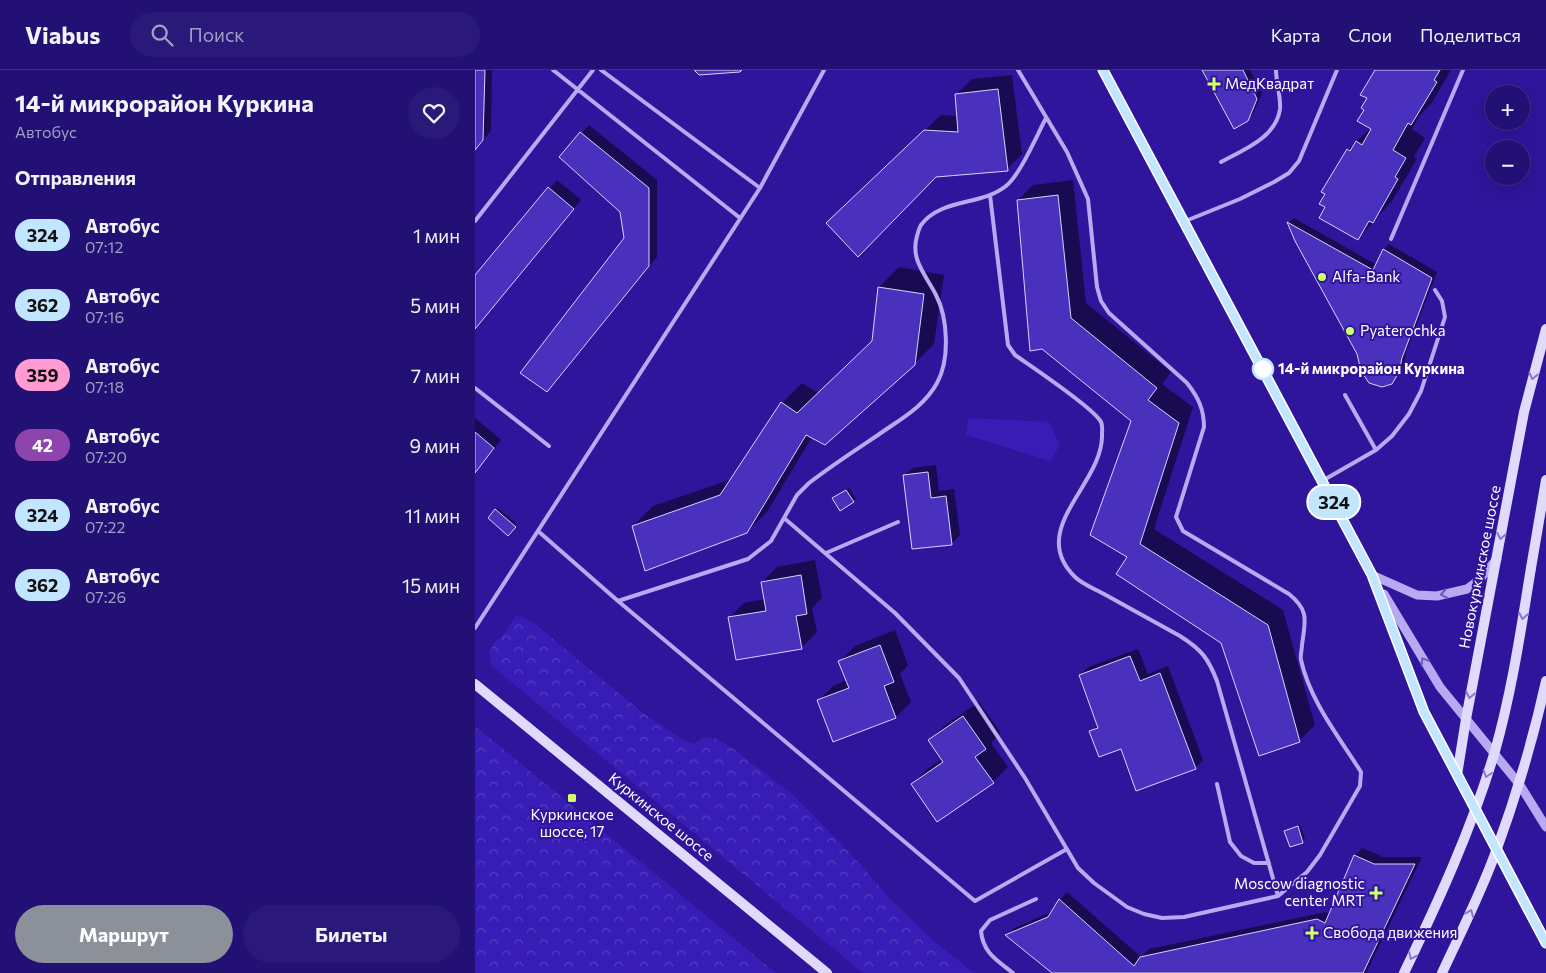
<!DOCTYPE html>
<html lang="ru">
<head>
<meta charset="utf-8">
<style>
  :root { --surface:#221074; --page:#2a1979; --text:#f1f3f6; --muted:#a29dc5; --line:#3f3086; --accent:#8c9099 }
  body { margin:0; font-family:Commissioner,sans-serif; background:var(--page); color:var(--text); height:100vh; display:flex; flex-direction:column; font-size:19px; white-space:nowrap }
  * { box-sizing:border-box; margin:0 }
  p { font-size:16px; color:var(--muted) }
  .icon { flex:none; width:28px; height:28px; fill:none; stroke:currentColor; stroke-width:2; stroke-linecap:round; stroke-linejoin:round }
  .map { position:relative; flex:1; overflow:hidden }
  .panel { display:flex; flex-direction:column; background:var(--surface); width:475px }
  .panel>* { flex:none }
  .badge { padding:0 10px; border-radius:16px; font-size:18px; line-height:32px }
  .buttons { position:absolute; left:1010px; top:15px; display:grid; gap:10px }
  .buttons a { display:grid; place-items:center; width:45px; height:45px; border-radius:50%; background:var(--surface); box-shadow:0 5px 20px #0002,0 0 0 1px var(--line); font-size:25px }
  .map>.badge { position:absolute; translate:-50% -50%; box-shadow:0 0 0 2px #fff }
  h2 { padding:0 15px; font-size:19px; line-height:45px }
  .round { display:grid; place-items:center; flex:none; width:52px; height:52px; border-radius:26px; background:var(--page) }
  .summary { display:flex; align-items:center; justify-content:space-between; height:85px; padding:0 15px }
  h1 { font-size:24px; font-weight:700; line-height:38px }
  .primary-button { display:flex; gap:10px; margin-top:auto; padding:10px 15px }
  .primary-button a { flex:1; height:58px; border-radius:30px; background:var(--accent); color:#fff; font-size:20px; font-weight:700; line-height:58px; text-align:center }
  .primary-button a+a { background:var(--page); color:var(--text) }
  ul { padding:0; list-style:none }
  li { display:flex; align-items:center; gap:15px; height:70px; padding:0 15px }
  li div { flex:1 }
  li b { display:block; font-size:19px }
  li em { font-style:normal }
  li .badge { min-width:55px; font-weight:700; text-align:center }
  header { display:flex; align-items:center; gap:30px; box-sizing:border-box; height:70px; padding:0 25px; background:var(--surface); border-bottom:1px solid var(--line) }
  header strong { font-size:24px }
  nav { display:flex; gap:28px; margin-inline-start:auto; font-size:18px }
  .search { width:350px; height:45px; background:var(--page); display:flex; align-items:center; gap:12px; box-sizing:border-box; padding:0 18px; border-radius:28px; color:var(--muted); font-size:19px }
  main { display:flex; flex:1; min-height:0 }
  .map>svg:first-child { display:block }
</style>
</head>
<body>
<header>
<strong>Viabus</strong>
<div class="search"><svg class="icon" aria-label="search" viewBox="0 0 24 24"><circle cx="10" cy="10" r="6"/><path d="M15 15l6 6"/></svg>Поиск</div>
<nav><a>Карта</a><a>Слои</a><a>Поделиться</a></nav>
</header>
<main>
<section class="panel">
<div class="summary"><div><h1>14-й микрорайон Куркина</h1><p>Автобус</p></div><a class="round"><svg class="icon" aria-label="heart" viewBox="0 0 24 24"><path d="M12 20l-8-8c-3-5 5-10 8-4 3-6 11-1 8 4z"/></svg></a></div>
<h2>Отправления</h2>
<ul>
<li><span class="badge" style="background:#c2e6ff;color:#111">324</span><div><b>Автобус</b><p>07:12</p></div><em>1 мин</em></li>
<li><span class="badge" style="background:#c2e6ff;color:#111">362</span><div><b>Автобус</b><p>07:16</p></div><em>5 мин</em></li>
<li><span class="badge" style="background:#ff9ad2;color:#111">359</span><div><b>Автобус</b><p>07:18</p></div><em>7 мин</em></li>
<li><span class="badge" style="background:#8e44ad;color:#fff">42</span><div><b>Автобус</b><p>07:20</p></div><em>9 мин</em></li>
<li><span class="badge" style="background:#c2e6ff;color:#111">324</span><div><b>Автобус</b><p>07:22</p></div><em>11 мин</em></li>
<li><span class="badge" style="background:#c2e6ff;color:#111">362</span><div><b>Автобус</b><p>07:26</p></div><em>15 мин</em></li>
</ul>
<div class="primary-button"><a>Маршрут</a><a>Билеты</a></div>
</section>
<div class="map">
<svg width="1071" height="903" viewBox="0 0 1071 903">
  <defs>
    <pattern id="forest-crowns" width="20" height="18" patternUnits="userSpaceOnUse" patternTransform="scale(1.25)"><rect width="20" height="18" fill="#371db5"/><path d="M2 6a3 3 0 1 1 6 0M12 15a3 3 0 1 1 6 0" fill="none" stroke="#553fc0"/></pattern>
  </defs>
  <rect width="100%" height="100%" fill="#2e159b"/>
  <path fill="#371db5" d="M493 348 574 352 585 375 575 391 491 365Z"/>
  <path fill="url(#forest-crowns)" d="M41 546 52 549 61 555 168 643 208 670 219 674 228 667 240 668 260 680 318 725 376 784 416 830 460 872 499 903H388L17 596 14 583 19 573 28 565Z
    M0 656 301 903H0Z"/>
  <path fill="#0007" d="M0 0H17L16 61 0 79Z
    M728 0H775L787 23 778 44 772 50Z
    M901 0H976L956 34 945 45 937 59 950 68 939 87 942 89 917 131 883 169 852 137 873 79 896 58 891 39Z
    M537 5 547 84 532 99 460 106 368 138 466 45 483 46 481 25 497 9Z
    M114 55 182 110V187L79 313 150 168 146 141 85 87Z
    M82 110 106 130 0 258V207Z
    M598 110 611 233 696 302 687 314 718 337 679 459 808 540 840 655 825 670 785 684 747 572 654 487 658 350 567 277 543 130 558 115Z
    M819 148 902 195 909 179 914 174 962 202 931 282 929 295 916 313 883 283 821 171 814 152Z
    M424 197 469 205 459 274 439 294 337 367 292 442 272 462 158 456 178 436 257 409 307 333 327 313 343 323 398 270 404 217Z
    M0 348 26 370 0 402Z
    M461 395 464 421 479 419 485 465 477 473 429 406 437 398Z
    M374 418 381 429 366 439 361 426Z
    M23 438 42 454 33 464 14 448Z
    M340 490 347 528 337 538 342 562 326 578 254 548 269 533 290 529 287 512 302 497Z
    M420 560 433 595 425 604 436 632 421 647 358 670 343 631 358 616 372 610 365 591 380 576Z
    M663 579 673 604 693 596 728 690 720 698 646 677 616 662 623 654 605 605 613 597Z
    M504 632 526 663 516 673 533 697 518 712 437 714 452 699 467 689 455 670 470 655Z
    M825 755 830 769 815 775 811 761Z
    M887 778 908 787H947L891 903H578L532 865 539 858 578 841 585 830 592 822 666 887 674 879 851 842 855 844 880 785Z"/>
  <path fill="#4a31bd" stroke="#d9d2fd" d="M0 0H10L8 70 0 80Z
    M219 0H267L265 2 224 5Z
    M727 0H768L782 29 773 51 759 59Z
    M900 0H965L959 10 962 12 936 55 933 53 918 80 931 88 920 107 923 109 898 153 894 151 883 170 844 148 850 137 844 134 850 124 846 122 872 79 875 81 881 71 887 75 896 59 882 51 889 40 886 38 892 28 885 25Z
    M523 19 533 101 461 107 383 187 351 153 449 60 483 62 480 24Z
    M105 62 174 118V196L72 322 45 303 149 168 145 142 84 87Z
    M73 117 99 139 0 259V205Z
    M583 125 596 248 682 318 673 330 704 353 665 474 793 555 825 672 784 686 746 573 641 504 652 487 615 465 656 351 567 279 555 281 542 130Z
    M812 152 898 200 908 179 957 208 927 288 924 302 917 314 907 317 894 313 886 301 882 284 820 171Z
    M403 217 449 224 440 295 350 375 331 365 272 463 170 501 157 456 245 425 306 332 322 343 397 271Z
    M0 362 19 378 0 403Z
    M453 402 456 428 471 426 477 475 437 479 428 405Z
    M371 420 379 432 365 441 357 428Z
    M20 439 41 457 33 466 13 448Z
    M326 505 332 544 321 546 327 579 261 590 253 547 291 541 286 512Z
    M405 575 419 612 409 616 421 648 358 672 342 630 374 618 363 591Z
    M655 586 665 611 685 603 721 699 661 721 646 679 624 687 614 661 623 658 604 605Z
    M488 646 511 679 500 687 519 713 462 752 436 714 468 692 453 670Z
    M823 756 828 773 815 777 809 761Z
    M879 785 899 794H940L888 903H577L530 865 573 847 584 829 659 896 665 887 842 849 850 853Z"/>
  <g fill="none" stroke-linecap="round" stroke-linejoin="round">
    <path stroke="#b7aaf3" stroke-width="4" d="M78 0 265 148
      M126 0 285 118
      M746 92C768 80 801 68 805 39 806 26 801 13 801 0
      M515 125 533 275 540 285C557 297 619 338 626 352 628 356 627 360 627 364 629 414 551 459 600 507 607 514 620 519 629 524 654 538 680 552 705 566 727 580 733 588 742 611L803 826
      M0 151 118 0
      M708 152 765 129 799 112 814 103 824 91 862 0
      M916 169 988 0
      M0 318 74 376
      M870 325 901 380
      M847 411 901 380 917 366 934 344 946 321 970 247 967 231 960 220
      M309 448 420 543 484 608 550 708 603 798 619 813 652 837 669 844 687 848 709 847 803 826 832 802 845 785 885 716 886 702C864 667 835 631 826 590 825 585 827 580 827 575 830 551 835 541 814 524L708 461 701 447 729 357C729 339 723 327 712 313L634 243 626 231 622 217 613 129 592 82 543 0
      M63 461 143 531 273 489 296 471 322 425 334 413C356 396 379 381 403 365 424 350 449 337 462 313 475 290 473 248 461 225 451 205 435 190 442 166 443 163 444 158 446 155 466 128 506 136 531 116 545 105 562 65 571 48
      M351 483 423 452
      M143 531 500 831 592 779
      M0 558 285 118 349 0
      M742 714 755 772 766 786 779 793H794
      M538 903C522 890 508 883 506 861L515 850 561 829"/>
    <path stroke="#b7aaf3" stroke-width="9" d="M628 0 897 505 949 642 982 705
      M897 505 942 525 962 526 992 519 1004 510 1022 489
      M909 524 965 617 1045 715 1071 757"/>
    <path stroke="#e0dafc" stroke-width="10" d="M1071 259 1049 342 991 649 982 705 1071 873
      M1056 498 1071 410
      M0 614 352 903"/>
    <path stroke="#e0dafc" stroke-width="10" d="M929 903C964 830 997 758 1020 681 1037 621 1046 559 1056 498
      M967 903C985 864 1005 825 1020 784 1041 727 1058 670 1071 611"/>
  </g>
  <defs><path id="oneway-chevron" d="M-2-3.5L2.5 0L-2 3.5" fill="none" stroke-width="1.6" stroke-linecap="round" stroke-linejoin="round" transform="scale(1.25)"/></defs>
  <g stroke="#8778cc">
    <use href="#oneway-chevron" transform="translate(1058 306) rotate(104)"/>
    <use href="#oneway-chevron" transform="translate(1026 466) rotate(101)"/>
    <use href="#oneway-chevron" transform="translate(1048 546) rotate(100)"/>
    <use href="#oneway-chevron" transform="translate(995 625) rotate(101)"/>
    <use href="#oneway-chevron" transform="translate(1012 704) rotate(108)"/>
    <use href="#oneway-chevron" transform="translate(995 843) rotate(-67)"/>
    <use href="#oneway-chevron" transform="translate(937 886) rotate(115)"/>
  </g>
  <g stroke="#6c58c3">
    <use href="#oneway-chevron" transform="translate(969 524) rotate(170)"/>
    <use href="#oneway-chevron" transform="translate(949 591) rotate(-121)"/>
  </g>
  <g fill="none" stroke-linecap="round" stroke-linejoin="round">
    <g stroke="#fff" stroke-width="11">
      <path id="line" d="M628 0 897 505 949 642 1071 873"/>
    </g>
    <use href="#line" stroke="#c2e6ff" stroke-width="8"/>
  </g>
  <g fill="#ceff6c" stroke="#2e159b" stroke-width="2">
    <path d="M736.5 6.5h5v5h5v5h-5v5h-5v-5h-5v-5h5z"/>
    <circle cx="847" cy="207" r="5"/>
    <circle cx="875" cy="261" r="5"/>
    <rect x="92" y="723" width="10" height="10" rx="2.5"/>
    <path d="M898.5 815.5h5v5h5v5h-5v5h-5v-5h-5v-5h5z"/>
    <path d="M834.5 855.5h5v5h5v5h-5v5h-5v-5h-5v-5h5z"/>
  </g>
  <circle fill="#fff" stroke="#c2e6ff" stroke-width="2.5" cx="788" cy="299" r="10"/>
  <g text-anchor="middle" stroke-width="4" stroke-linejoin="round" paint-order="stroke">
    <g font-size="15" fill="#fff" stroke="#2e159b" text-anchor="start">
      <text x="750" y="19">МедКвадрат</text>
      <text x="857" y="212">Alfa-Bank</text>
      <text x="885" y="266">Pyaterochka</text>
      <text x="97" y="750" text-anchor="middle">Куркинское<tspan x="97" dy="17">шоссе, 17</tspan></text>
      <text x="890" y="819" text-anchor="end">Moscow diagnostic<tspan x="890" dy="17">center MRT</tspan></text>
      <text x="848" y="868">Свобода движения</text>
    </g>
    <g font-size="15" font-weight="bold" fill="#fff" stroke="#2e159b" text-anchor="start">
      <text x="803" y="304">14-й микрорайон Куркина</text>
    </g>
    <g font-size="15" fill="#fff" stroke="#2e159b">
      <text transform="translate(1005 497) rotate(-79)" y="5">Новокуркинское шоссе</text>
      <text transform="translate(186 747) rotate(39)" y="5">Куркинское шоссе</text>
    </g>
  </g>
</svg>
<div class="buttons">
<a>+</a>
<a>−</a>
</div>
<b class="badge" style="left:859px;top:432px;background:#c2e6ff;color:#111">324</b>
</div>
</main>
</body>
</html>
